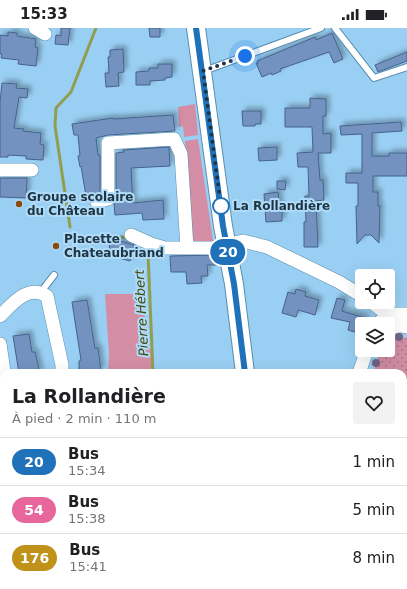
<!DOCTYPE html>
<html lang="fr">
<head>
<meta charset="utf-8">
<style>
  :root { --surface:#fff; --page:#f2f2f2; --text:#202124; --muted:#757577; --line:#e0e0e0 }
  body { margin:0; font-family:"DejaVu Sans",sans-serif; background:var(--page); color:var(--text); height:100vh; display:flex; flex-direction:column; font-size:15px; white-space:nowrap }
  * { box-sizing:border-box; margin:0 }
  p { font-size:13px; color:var(--muted) }
  .icon { flex:none; width:22px; height:22px; fill:none; stroke:currentColor; stroke-width:2; stroke-linecap:round; stroke-linejoin:round }
  .map { position:relative; flex:1; overflow:hidden }
  .sheet { position:absolute; left:0px; top:341px; width:407px; height:220px; display:flex; flex-direction:column; background:var(--surface); border-radius:12px 12px 0 0; box-shadow:0 4px 16px #0002 }
  .sheet>* { flex:none }
  .badge { padding:0 8px; border-radius:13px; font-size:14px; line-height:26px }
  .fabs { position:absolute; left:355px; top:241px; display:grid; gap:8px }
  .fabs a { display:grid; place-items:center; width:40px; height:40px; border-radius:4px; background:var(--surface); box-shadow:0 4px 16px #0002; font-size:20px }
  .you { position:absolute; width:20px; height:20px; margin:-10px; border:3px solid #fff; border-radius:50%; background:#1a73e8; box-shadow:0 0 0 6px #1a73e833 }
  .map>.badge { position:absolute; translate:-50% -50%; box-shadow:0 0 0 2px #fff }
  .round { display:grid; place-items:center; flex:none; width:42px; height:42px; border-radius:4px; background:var(--page) }
  .summary { display:flex; align-items:center; justify-content:space-between; height:68px; padding:0 12px }
  h1 { font-size:19px; font-weight:700; line-height:30px }
  ul { padding:0; list-style:none }
  li { display:flex; align-items:center; gap:12px; height:48px; padding:0 12px; border-top:1px solid var(--line) }
  li div { flex:1 }
  li b { display:block; font-size:15px }
  li em { font-style:normal }
  li .badge { min-width:44px; font-weight:700; text-align:center }
  .status { display:flex; justify-content:space-between; align-items:center; height:28px; padding:0 20px; background:var(--surface); direction:ltr }
  .status svg { height:11px; fill:currentColor }
  .map>svg:first-child { display:block }
</style>
</head>
<body>
<div class="status"><b>15:33</b><svg viewBox="0 0 49 12"><path d="M0 12V9h3v3zM5 12V6h3v6zM10 12V3h3v9zM15 12V0h3v12zM26 1h20v11H26zM47 4h2v5h-2z"/></svg></div>
<div class="map">
<svg width="407" height="561" viewBox="0 0 407 561">
  <defs>
    <pattern id="park-dots" width="8" height="8" patternUnits="userSpaceOnUse"><rect width="8" height="8" fill="#d38ea5"/><path d="M2 2h.1M6 6h.1" fill="none" stroke="#ab7588" stroke-width="1.8" stroke-linecap="round"/></pattern>
    <filter id="shadow"><feDropShadow dx="3.5" dy="-3.5" stdDeviation="2" flood-color="#0004"/></filter>
  </defs>
  <rect width="100%" height="100%" fill="#99cff3"/>
  <path fill="#d38ea5" d="M195 76 198 107 184 109 183 98 179 99 178 79Z
    M198 111 213 213 197 215 192 211 185 113Z
    M105 266H141L154 345H108L109 326Z"/>
  <path fill="url(#park-dots)" d="M397 309 407 310V440L403 438V345H373L378 330 383 322H388C388 313 389 312 397 309Z"/>
  <g fill="none" stroke-linecap="round" stroke-linejoin="round">
    <path stroke="#919e50" stroke-width="3" d="M70 199 55 98 56 80 71 64 96 0
      M70 207 84 210 124 209 128 211
      M148 225 153 345"/>
  </g>
  <path fill="#7392bf" stroke="#45628b" filter="url(#shadow)" d="M61 0H70L68 17 55 16 56 7 61 8Z
    M149 0H160V9H150Z
    M8 4 17 5V8L36 11 35 19 38 20 36 38 18 36 19 32 1 30 2 26H0V7L8 8Z
    M332 5 343 31 334 35 329 24 280 41 281 43 272 47 271 45 262 49 256 35H258L257 33 315 9 316 12Z
    M123 21 124 44 118 45 119 58 106 59 105 45H109L108 29H110V22Z
    M407 24V33L378 44 375 37Z
    M158 36H172V49L165 50V52L150 53V57H136V44L149 43V40H158Z
    M2 55 17 56 16 60 28 61 27 70 19 69 14 100 24 101 23 103 41 105 40 116 44 117 43 132 26 131V128L8 127V129H0V74Z
    M310 70 326 71V88H323V106L331 105V125H318L320 152H323L324 172 316 173 318 219H304V194H306L305 168H309L308 139H298L297 125 313 124 312 99H285V80H310Z
    M242 83H261V96H255V98H243Z
    M173 87 175 103 108 107 96 110 98 127H100V165L86 168 81 138 80 139 78 128H80L78 107H74L72 96 113 90V91Z
    M401 94 402 103 372 105V128H389V125H407V148H373V164H378V178H380L379 215 371 207H365L357 216 356 178H358V155H346V145H362V106L341 107 340 98Z
    M169 119 170 138 131 140 133 175 163 172 164 191 143 192 142 185 115 187 114 176 116 171V125L124 124 123 122Z
    M277 119V132L259 133 258 120Z
    M0 150H27L26 170 0 169Z
    M277 153H286L285 162 277 161Z
    M278 164 280 181H282V193L266 194 264 166Z
    M117 212 134 217 130 233 119 230 120 226 109 223 110 213 116 214Z
    M217 227V237H207L208 248H201L202 255 187 256 186 244H171L170 228Z
    M296 261 306 264 305 268 319 272 315 287 298 282 296 289 282 285 288 264 295 266Z
    M337 270 345 272 342 283 365 290 364 296H362L361 306 348 302 350 294 331 290Z
    M87 272 95 320H98L101 342H98V345H79V333L81 332 72 274Z
    M29 306 32 324H35L40 345H19L13 308Z"/>
  <g fill="none" stroke-linecap="round" stroke-linejoin="round">
    <g stroke="#598eaf" stroke-width="8">
      <path id="lane" d="M335 0 374 50 407 39
        M204 43 321 0
        M41 264 54 247"/>
    </g>
    <g stroke="#598eaf" stroke-width="14">
      <path id="street" d="M35 0 45 6
        M0 142H32
        M97 174 108 171V115L174 111 181 126 187 220
        M131 207 151 216 165 220H211L243 213 267 219 339 254 362 268
        M371 274 387 286
        M0 288C13 275 28 256 47 268L62 337V345
        M378 296 387 286H407
        M388 302C395 298 399 297 407 299
        M0 316 4 344 0 349
        M359 345 367 322
        M0 468 4 467
        M403 500 407 501
        M360 557V561
        M166 561V557"/>
    </g>
    <g stroke="#598eaf" stroke-width="20">
      <path id="secondary" d="M196 0 223 198 234 256 245 345
        M0 538 4 537
        M267 557 268 561
        M281 557 282 561"/>
    </g>
    <use href="#lane" stroke="#fff" stroke-width="6"/>
    <use href="#street" stroke="#fff" stroke-width="13"/>
    <use href="#secondary" stroke="#fff" stroke-width="18"/>
  </g>
  <g fill="#756588">
    <circle cx="399" cy="309" r="4"/>
    <circle cx="376" cy="335" r="4"/>
  </g>
  <g fill="none" stroke-linecap="round" stroke-linejoin="round">
    <g stroke="#fff" stroke-width="9">
      <path id="line" d="M196 0 223 198 234 256 245 345"/>
    </g>
    <use href="#line" stroke="#1f72b9" stroke-width="6"/>
    <path stroke="#1e3442" stroke-width="4" stroke-dasharray="0 7.2" d="M221 178 203 43 245 28"/>
  </g>
  <g fill="#894a0e" stroke="#b0dbf8" stroke-width="1.5">
    <circle cx="19" cy="176" r="4"/>
    <circle cx="56" cy="218" r="4"/>
  </g>
  <circle fill="#fff" stroke="#1f72b9" stroke-width="2" cx="221" cy="178" r="8"/>
  <g text-anchor="middle" stroke-width="4" stroke-linejoin="round" paint-order="stroke">
    <g font-size="12" font-weight="bold" fill="#1e3442" stroke="#b0dbf8" text-anchor="start">
      <text x="27" y="173">Groupe scolaire<tspan x="27" dy="14">du Château</tspan></text>
      <text x="64" y="215">Placette<tspan x="64" dy="14">Chateaubriand</tspan></text>
    </g>
    <g font-size="12" font-weight="bold" fill="#1e3442" stroke="#b0dbf8" text-anchor="start">
      <text x="233" y="182">La Rollandière</text>
    </g>
    <g font-size="13" font-style="italic" fill="#41490e" stroke="#b0dbf8">
      <text transform="translate(141 285) rotate(-93)" y="5">Pierre Hébert</text>
    </g>
  </g>
</svg>
<div class="fabs">
<a><svg class="icon" aria-label="locate" viewBox="0 0 24 24"><circle cx="12" cy="12" r="6"/><path d="M12 2v4M12 18v4M2 12h4M18 12h4"/></svg></a>
<a><svg class="icon" aria-label="layers" viewBox="0 0 24 24"><path d="M12 4l9 5-9 5-9-5zM3 14l9 5 9-5"/></svg></a>
</div>
<div class="you" style="left:245px;top:28px"></div>
<b class="badge" style="left:228px;top:224px;background:#1f72b9;color:#fff">20</b>
<section class="sheet">
<div class="summary"><div><h1>La Rollandière</h1><p>À pied · 2 min · 110 m</p></div><a class="round"><svg class="icon" aria-label="heart" viewBox="0 0 24 24"><path d="M12 20l-8-8c-3-5 5-10 8-4 3-6 11-1 8 4z"/></svg></a></div>
<ul>
<li><span class="badge" style="background:#1f72b9;color:#fff">20</span><div><b>Bus</b><p>15:34</p></div><em>1 min</em></li>
<li><span class="badge" style="background:#e7679c;color:#fff">54</span><div><b>Bus</b><p>15:38</p></div><em>5 min</em></li>
<li><span class="badge" style="background:#c0921a;color:#fff">176</span><div><b>Bus</b><p>15:41</p></div><em>8 min</em></li>
</ul>
</section>
</div>
</body>
</html>
